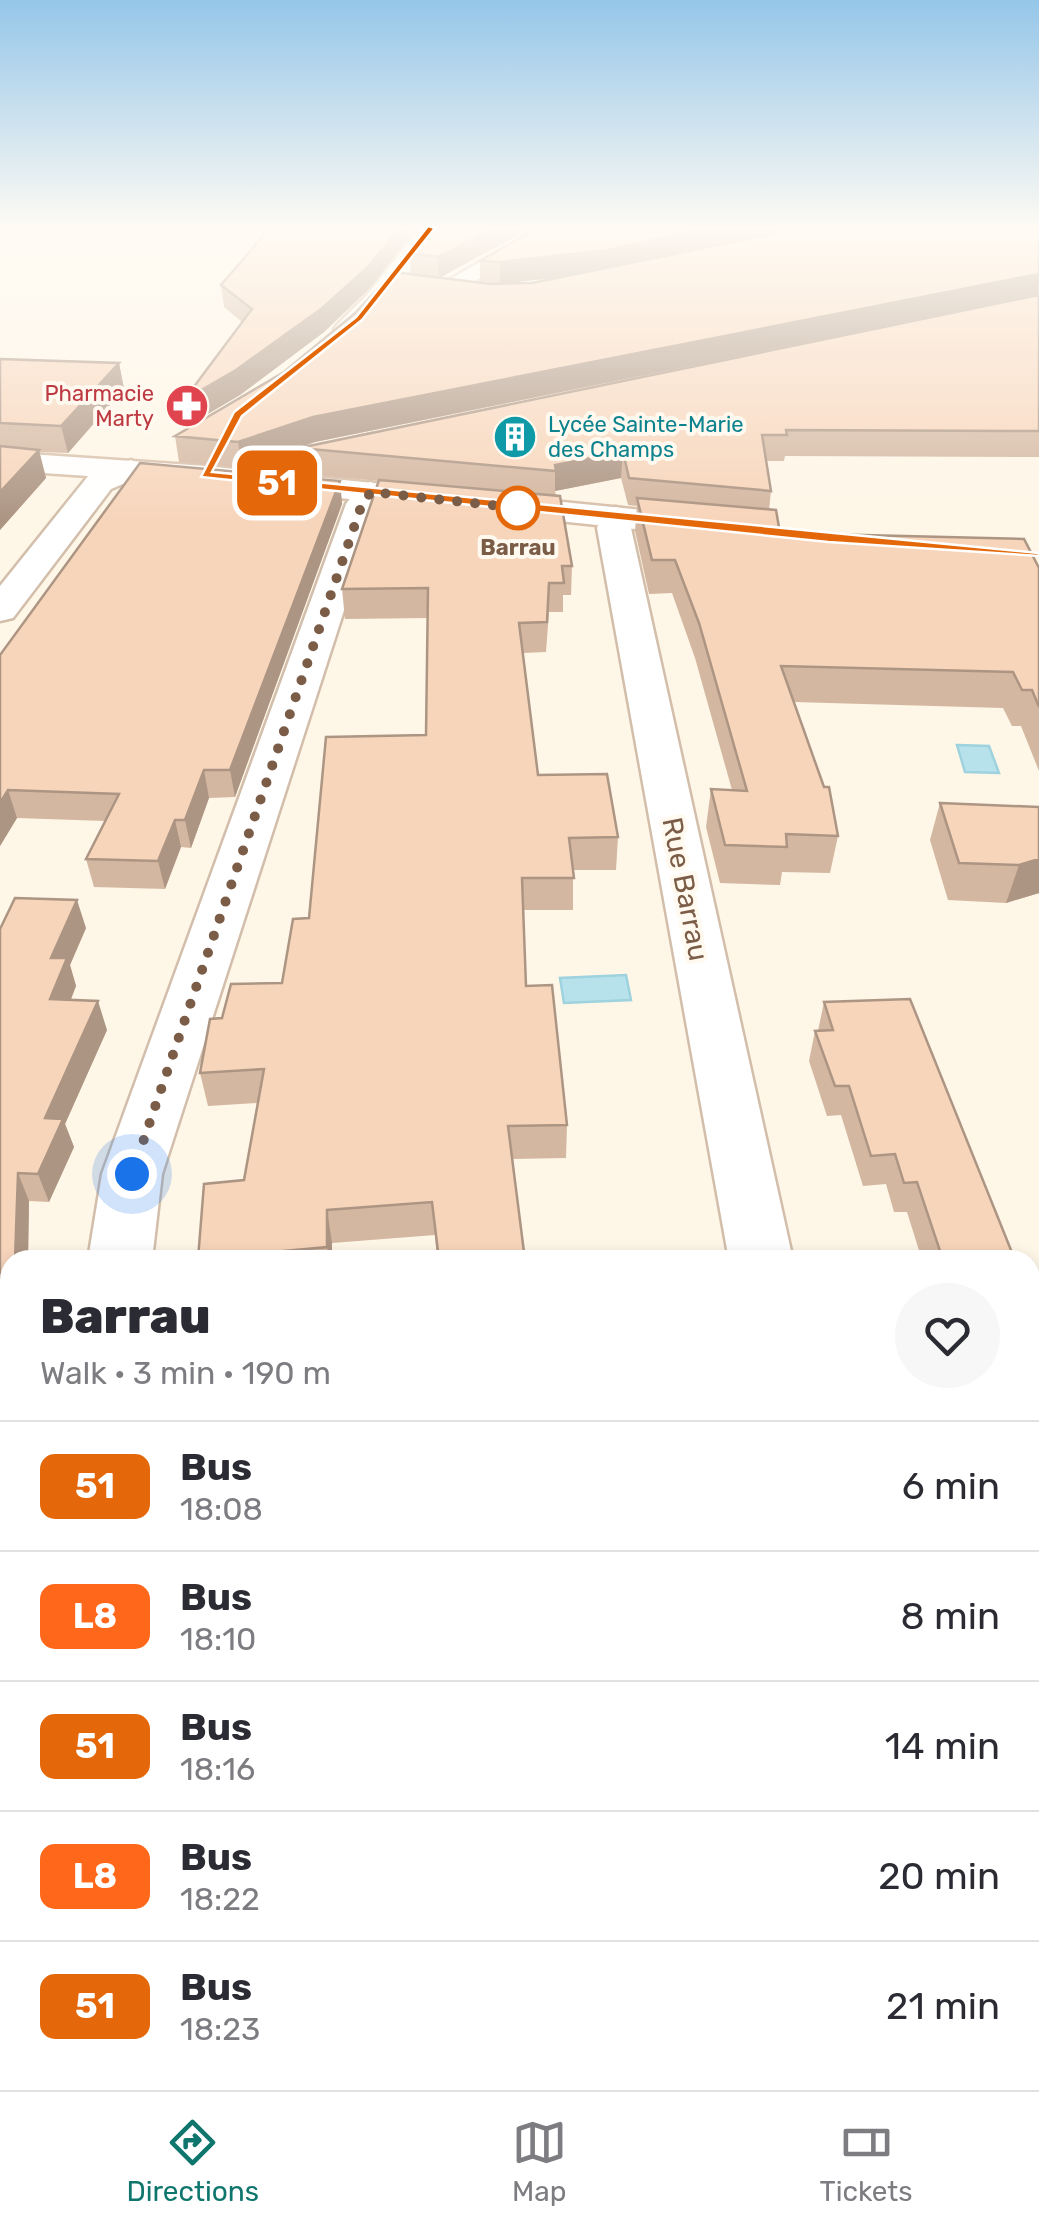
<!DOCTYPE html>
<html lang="en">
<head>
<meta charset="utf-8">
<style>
  :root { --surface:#fff; --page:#f7f7f7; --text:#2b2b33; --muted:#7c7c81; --line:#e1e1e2; --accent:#0f766e }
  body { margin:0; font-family:Rubik,sans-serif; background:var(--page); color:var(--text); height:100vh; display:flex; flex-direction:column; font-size:38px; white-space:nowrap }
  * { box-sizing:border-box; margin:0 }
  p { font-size:32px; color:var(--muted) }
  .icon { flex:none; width:55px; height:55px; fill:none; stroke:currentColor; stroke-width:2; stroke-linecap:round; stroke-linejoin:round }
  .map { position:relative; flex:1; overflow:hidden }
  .side { position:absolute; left:0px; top:1250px; width:1040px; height:840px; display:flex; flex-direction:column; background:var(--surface); border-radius:30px 30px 0 0; box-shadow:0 5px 15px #0003 }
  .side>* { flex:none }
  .badge { padding:0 20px; border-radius:15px; font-size:35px; line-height:65px }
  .you { position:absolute; width:50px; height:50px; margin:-25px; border:8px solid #fff; border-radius:50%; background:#1a73e8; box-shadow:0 0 0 15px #1a73e833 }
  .map>.badge { position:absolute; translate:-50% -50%; box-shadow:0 0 0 5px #fff }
  .round { display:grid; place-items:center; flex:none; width:105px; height:105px; border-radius:52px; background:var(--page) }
  .headline { display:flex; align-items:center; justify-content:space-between; height:170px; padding:0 40px }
  h1 { font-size:48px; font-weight:800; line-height:75px }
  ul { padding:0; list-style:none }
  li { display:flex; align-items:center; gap:30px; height:130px; padding:0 40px; border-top:2px solid var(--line) }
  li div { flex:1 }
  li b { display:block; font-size:38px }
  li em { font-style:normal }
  li .badge { min-width:110px; font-weight:700; text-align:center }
  .tab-bar { display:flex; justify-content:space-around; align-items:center; height:140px; border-top:2px solid var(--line); background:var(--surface); font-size:28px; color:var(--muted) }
  .tab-bar a { display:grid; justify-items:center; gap:5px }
  .tab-bar .active { color:var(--accent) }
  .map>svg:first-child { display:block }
</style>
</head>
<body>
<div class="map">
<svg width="1039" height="2090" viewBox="0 0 1039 2090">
  <rect width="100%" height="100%" fill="#fef6e7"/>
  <path fill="#b8e2eb" stroke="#9dd2de" stroke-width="2.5" d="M957 745 989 746 999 773 965 772Z
    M626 975 631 1000 564 1003 560 978Z"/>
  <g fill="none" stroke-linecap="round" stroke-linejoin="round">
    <g stroke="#d2beaa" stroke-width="5">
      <path id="street" d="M538 228H564L457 292H441L437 287Z
        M372 434 383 437 387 443 383 449 325 462 251 489 235 480 240 473 305 449Z
        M131 460 147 469 142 476 111 489 13 618 0 621V586L89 475Z
        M371 482 387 492 378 505 162 1174 152 1260H88L102 1174 346 504 360 485Z
        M616 507 628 510 633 517 631 528 793 1260H729L597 528 604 510Z
        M97 2080H195L196 2090H98Z
        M876 2080H974L976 2090H878Z"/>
    </g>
    <g stroke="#d8c0aa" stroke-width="5">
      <path id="secondary" d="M420 228H442L384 306 356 334H338L334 329 338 324 366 296Z
        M0 452 205 466 712 517 724 520 729 527 724 534 712 537 205 484 0 470Z"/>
    </g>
    <use href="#street" fill="#fff" fill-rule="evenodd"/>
    <use href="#secondary" fill="#fff" fill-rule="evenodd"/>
  </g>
  <path fill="#d4b7a1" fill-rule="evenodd" d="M531 228 439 278 491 284 532 283 567 276 500 284 480 283V261L538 228H1039V457L785 456 784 461H767L771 491 769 510 780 533 1039 568V771L1021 726H1012L1003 708 794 702 838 836 830 873 782 872 780 885 720 883 706 827 711 789 732 790 695 658 672 593 649 594 635 531 637 506 628 505 621 478 555 491 572 566 571 595H563V612H549L546 652 523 653 538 775 618 837 616 870H573V910H523L526 986 567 1125 566 1158 512 1159 525 1260H437L435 1235 332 1243V1260H198L244 1180 258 1103 208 1106 200 1073 222 1018 282 983 309 918 426 735 428 618 345 619 342 589 379 481 302 474 299 448 242 468 179 462 175 436 284 372 411 275 410 253ZM779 230 768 235 704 248ZM1039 296 301 447 315 442Z
    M221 285 368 290 324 332 240 395 189 425 184 400 242 322 224 307Z
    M0 359 119 363 124 389 68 453 39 452 46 478 0 530Z
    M340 481 342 504 235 797 209 798 191 848 181 847 165 889 94 887 86 859 105 821 17 818 0 846V655Z
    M940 803 1039 807V893L1006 903 948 900 930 840Z
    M86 928 70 965 76 986 71 1000 107 1030 65 1124 74 1147 49 1202 29 1201 28 1260H10V1533L0 1535V929Z
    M824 1002 1015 1260H922L907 1212H894L886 1184 863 1186 841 1115 827 1116 809 1061 815 1031H818Z
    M1030 1298 1039 1320V1751H1030V1598L1035 1597 1030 1580Z
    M740 2080H837L838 2090H740Z
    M1001 2080H1030L1039 2090H1003Z"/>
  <path fill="#ad9583" d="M400 228H417L368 290 324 332 240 395 189 425 184 400Z
    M493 228H531L439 278 438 257Z
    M704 228H788L607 272 500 284V262Z
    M1039 274 1038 295 315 442 242 468 238 442 313 417Z
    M119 363 124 389 68 453 61 426Z
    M39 450 46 478 0 530V492Z
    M623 452 621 478 555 491V465Z
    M340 481 342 504 235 797 230 770Z
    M204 770 209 798 191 848 185 820Z
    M8 790 17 818 0 846V803Z
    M175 820 181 847 165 889 158 861Z
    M1039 859V893L1006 903 1019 865Z
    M77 900 86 928 70 965 76 986 59 1028 50 999 51 958Z
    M98 1001 107 1030 65 1124 74 1147 49 1202 38 1174 45 1118Z
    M18 1173 29 1201 28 1260H15Z
    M327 1210 332 1243V1260H330L327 1247Z
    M10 1390V1533L0 1535V1507Z
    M0 1624 6 1632 3 1680 8 1687 7 1810 0 1811Z
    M22 2080H33V2090H22Z"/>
  <path fill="#f7d5bb" stroke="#ad9583" stroke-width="2.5" d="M270 228H400L367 268 321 309 236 370 184 400 252 309 221 285Z
    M430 228H493L438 257 410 253Z
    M538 228H704L608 250 500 262 480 261Z
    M784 228H1039V274L313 417 238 442 175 436 284 372 354 314 394 272 491 284 532 283 768 235Z
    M1039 295V431L786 430 787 435H762L771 491 629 478 623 452 555 465 556 471 299 448Z
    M0 359 119 363 61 426 0 423Z
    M0 446 39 450 0 492Z
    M140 463 340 481 230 770H204L185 820H175L158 861 86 859 119 794 8 790 0 803V655Z
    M379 480 560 496 572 566H562L564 583H549L547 622 519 623 538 775 607 774 618 837 569 838 574 878H522L526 986 552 985 567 1125 508 1126 525 1260H439L432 1202 327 1210V1247L198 1259 204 1184 244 1180 264 1069 200 1073 210 1019 222 1018 231 984 282 983 293 919 309 918 326 737 426 735 428 588 342 589Z
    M637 498 776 510 780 533 1024 539 1039 568V707L1032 690H1022L1013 672 781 666 824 787H829L838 836 786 834 787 847 725 845 711 789 747 791 699 623 675 560H652Z
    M940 803 1039 807V859L1019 865 959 863Z
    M15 898 77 900 51 958H67L50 999 98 1001 45 1118 63 1119 38 1174 18 1173 15 1260H10V1390L6 1506 0 1507V929Z
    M910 999 1015 1260H943L917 1182 904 1183 895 1154 871 1156 849 1086H835L815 1031 833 1030 824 1002Z
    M1030 1298 1039 1320V1532L1030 1503Z
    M1039 1597V1730L1030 1731V1598Z
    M10 2007V2080H22V2090H0V2009Z
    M1039 2050V2090H1027L1025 2080H1030V2051Z
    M749 2080H837L838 2090H750Z"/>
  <linearGradient id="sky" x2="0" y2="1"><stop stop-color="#95c6e9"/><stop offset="0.44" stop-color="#fffbf4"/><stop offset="1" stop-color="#fffbf4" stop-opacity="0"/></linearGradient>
  <rect width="1039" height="520" fill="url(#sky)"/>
  <path fill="#e46809" stroke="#fff" stroke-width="2.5" d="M428 226 435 228 362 320 242 416 212 472 1039 553V556L828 542 201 477 234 412 356 317Z"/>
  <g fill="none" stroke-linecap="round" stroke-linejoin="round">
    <path stroke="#7b5c47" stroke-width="10" stroke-dasharray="0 18" d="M132 1174 362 504 371 492 518 508"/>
  </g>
  <defs>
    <g id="pharmacy-disc" transform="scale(2.25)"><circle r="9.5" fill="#e0444e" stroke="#fff9ef"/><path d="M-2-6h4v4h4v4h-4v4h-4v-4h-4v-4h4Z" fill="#fff"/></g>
    <g id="building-disc" transform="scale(2.25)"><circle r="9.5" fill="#0f9aa8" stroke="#fff9ef"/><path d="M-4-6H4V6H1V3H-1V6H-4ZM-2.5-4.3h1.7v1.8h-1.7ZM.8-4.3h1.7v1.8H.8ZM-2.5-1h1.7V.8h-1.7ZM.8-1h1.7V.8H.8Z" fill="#fff"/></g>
  </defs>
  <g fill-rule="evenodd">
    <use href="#pharmacy-disc" x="187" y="406"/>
    <use href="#building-disc" x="515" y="437"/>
  </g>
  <circle fill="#fff" stroke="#e46809" stroke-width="5" cx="518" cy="508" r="20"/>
  <g text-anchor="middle" stroke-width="8" stroke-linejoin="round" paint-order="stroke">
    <g font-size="22" fill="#be3a42" stroke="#fff9ef" text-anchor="end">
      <text x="154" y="401">Pharmacie<tspan x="154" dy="25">Marty</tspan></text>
    </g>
    <g font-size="22" fill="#0d838f" stroke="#fff9ef" text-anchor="start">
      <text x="548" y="432">Lycée Sainte-Marie<tspan x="548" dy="25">des Champs</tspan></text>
    </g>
    <g font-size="22" font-weight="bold" fill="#7b5c47" stroke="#fff9ef">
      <text x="518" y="555">Barrau</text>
    </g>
    <g font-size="28" fill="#7b5c47" stroke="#fff9ef">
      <text transform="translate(686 889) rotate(79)" y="10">Rue Barrau</text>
    </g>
  </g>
</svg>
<div class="you" style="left:132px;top:1174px"></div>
<b class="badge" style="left:277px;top:483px;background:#e46809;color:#fff">51</b>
<section class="side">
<div class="headline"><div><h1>Barrau</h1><p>Walk · 3 min · 190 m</p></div><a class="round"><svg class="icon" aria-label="heart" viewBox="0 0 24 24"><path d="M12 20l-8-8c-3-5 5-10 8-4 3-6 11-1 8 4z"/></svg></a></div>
<ul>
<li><span class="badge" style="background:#e46809;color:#fff">51</span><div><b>Bus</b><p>18:08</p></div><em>6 min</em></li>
<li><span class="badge" style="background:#ff671b;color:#fff">L8</span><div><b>Bus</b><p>18:10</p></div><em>8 min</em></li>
<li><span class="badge" style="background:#e46809;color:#fff">51</span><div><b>Bus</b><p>18:16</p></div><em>14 min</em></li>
<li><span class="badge" style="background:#ff671b;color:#fff">L8</span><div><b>Bus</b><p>18:22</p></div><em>20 min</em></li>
<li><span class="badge" style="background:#e46809;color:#fff">51</span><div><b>Bus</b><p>18:23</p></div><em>21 min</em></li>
</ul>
</section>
</div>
<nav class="tab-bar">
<a class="active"><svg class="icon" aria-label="directions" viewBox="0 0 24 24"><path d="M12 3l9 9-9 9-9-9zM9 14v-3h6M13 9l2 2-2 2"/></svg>Directions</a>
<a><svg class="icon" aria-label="map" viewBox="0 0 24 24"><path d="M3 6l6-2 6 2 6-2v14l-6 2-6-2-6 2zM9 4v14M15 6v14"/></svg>Map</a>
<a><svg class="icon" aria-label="tickets" viewBox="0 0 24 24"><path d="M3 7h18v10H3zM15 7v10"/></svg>Tickets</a>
</nav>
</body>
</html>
